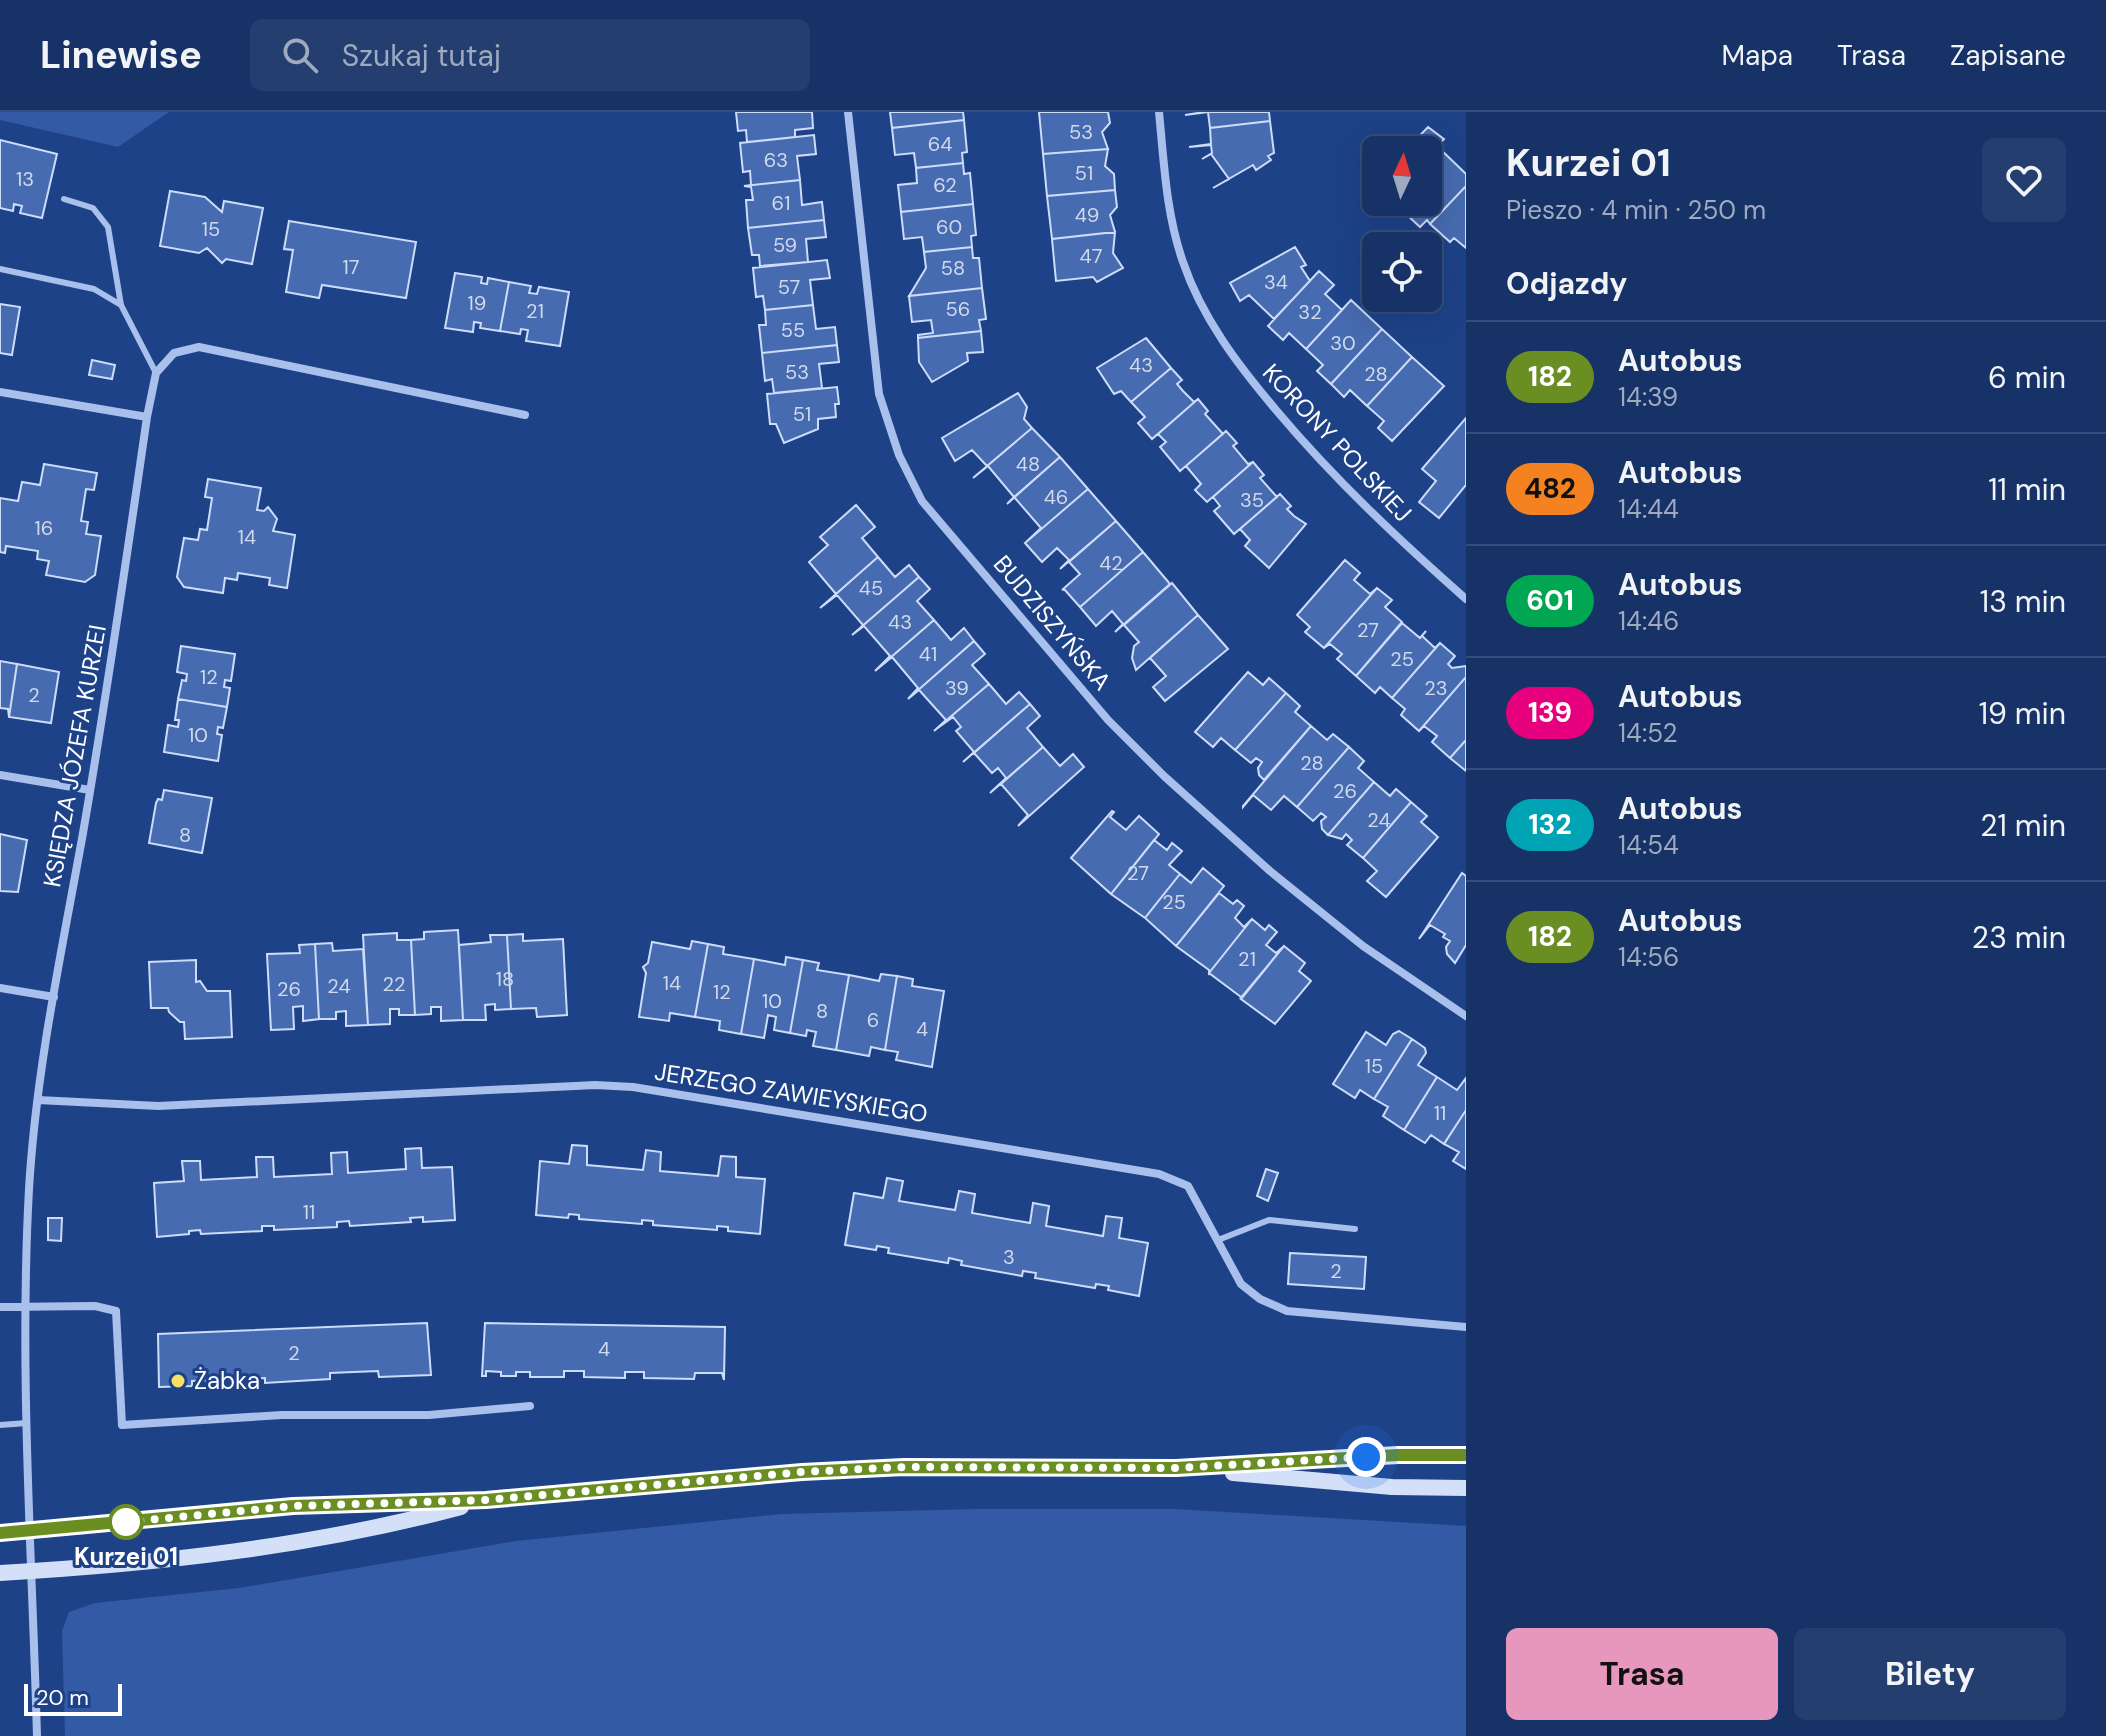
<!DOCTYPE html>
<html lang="pl">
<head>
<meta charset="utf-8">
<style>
  :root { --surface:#163266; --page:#233e6f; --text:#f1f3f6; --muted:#9eaabf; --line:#354d7a; --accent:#e797bd }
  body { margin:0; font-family:"DM Sans",sans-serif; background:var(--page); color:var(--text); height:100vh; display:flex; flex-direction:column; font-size:30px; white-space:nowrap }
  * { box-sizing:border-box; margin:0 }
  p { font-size:26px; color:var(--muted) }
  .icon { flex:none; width:44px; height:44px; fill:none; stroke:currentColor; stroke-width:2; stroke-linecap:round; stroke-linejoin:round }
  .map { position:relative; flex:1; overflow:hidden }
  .side { display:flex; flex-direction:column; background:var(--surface); width:640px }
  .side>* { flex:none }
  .badge { padding:0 16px; border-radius:26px; font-size:28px; line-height:52px }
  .needle { width:52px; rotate:4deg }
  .buttons { position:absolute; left:1362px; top:24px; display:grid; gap:16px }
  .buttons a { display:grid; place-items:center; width:80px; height:80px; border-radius:12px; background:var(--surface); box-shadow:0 8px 32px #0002,0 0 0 2px var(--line); font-size:40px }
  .scale { position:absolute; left:24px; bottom:20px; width:98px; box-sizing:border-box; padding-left:8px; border:4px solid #fff; border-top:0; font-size:22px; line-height:28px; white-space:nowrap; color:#fff; -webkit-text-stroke:6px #1e4288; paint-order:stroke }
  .you { position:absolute; width:40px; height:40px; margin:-20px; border:6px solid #fff; border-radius:50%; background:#1a73e8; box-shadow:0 0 0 12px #1a73e833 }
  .map>.badge { position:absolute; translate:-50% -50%; box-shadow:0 0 0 4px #fff }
  h2 { padding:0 40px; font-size:30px; line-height:72px }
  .round { display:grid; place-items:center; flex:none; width:84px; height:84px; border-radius:12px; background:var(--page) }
  .headline { display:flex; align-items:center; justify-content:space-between; height:136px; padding:0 40px }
  h1 { font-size:38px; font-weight:700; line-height:60px }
  .button { display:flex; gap:16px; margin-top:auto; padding:16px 40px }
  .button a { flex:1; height:92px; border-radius:12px; background:var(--accent); color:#111; font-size:32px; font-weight:700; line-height:92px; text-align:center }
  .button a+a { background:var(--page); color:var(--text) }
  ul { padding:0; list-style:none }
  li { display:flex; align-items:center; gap:24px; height:112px; padding:0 40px; border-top:2px solid var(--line) }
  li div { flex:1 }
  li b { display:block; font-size:30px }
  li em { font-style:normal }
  li .badge { min-width:88px; font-weight:700; text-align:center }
  header { display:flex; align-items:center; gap:48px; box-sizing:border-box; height:112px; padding:0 40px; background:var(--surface); border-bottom:2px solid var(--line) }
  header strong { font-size:38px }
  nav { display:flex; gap:44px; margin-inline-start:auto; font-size:28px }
  .search { width:560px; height:72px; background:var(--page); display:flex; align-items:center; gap:20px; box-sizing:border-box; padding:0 28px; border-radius:12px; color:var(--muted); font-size:30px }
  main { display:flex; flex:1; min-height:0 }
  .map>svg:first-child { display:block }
</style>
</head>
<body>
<header>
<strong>Linewise</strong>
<div class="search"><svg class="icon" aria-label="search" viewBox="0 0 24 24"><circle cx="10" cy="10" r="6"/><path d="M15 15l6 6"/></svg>Szukaj tutaj</div>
<nav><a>Mapa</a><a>Trasa</a><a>Zapisane</a></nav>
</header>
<main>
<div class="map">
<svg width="1466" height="1624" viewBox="0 0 1466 1624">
  <rect width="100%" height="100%" fill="#1e4288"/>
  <path fill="#325aa5" d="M0 0H169L118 35 0 8Z
    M976 1397H1175L1466 1414V1624H65L62 1519 69 1500 95 1491 239 1476 516 1429 782 1402Z"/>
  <path fill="#476bb0" stroke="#cddcf8" stroke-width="2" d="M736 0H812L813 16 795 18V25L747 30 746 18 738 19Z
    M890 0H963L964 8 892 16Z
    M1039 0H1108L1110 11 1102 20 1108 37 1043 42Z
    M1204 0H1269L1270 9 1210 16 1208 0 1185 3Z
    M964 8 967 40 962 41 963 51 916 56 914 41 895 43 892 16Z
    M1270 9 1274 41 1268 44 1271 48 1256 58 1253 53 1213 76 1229 67 1211 42 1202 47 1212 41 1211 33 1189 35 1211 32 1210 16Z
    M1428 15 1444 27 1437 34 1466 62V74L1430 112 1427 108 1420 115 1406 102 1413 95 1410 93 1413 90H1428V38H1406Z
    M814 23 816 42 797 44 800 68 744 74 751 73 750 59 743 60 740 31Z
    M0 28 57 42 42 106 20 101 22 94 14 92 13 99 0 96Z
    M1108 37 1105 54 1114 62 1115 78 1047 84 1043 42Z
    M963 51 964 62 970 61 973 92 901 100 898 73 917 71 916 56Z
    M800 68 802 93 822 90 824 108 748 116 746 88H753L751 75 744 74Z
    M1466 74V136L1454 126 1450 130 1430 112Z
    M1115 78 1117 95 1110 103 1115 120 1052 127 1047 84Z
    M170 79 205 85 222 100 224 89 263 96 252 152 226 147 222 151 207 136 199 141 160 134Z
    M973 92 976 123 971 124 972 135 924 140 922 125 904 127 901 100Z
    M824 108 826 125 806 127 808 150 760 154 759 143H752L748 116Z
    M289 109 416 130 406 186 322 173 319 186 286 180 293 138 284 137Z
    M1115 120 1113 141 1123 156 1097 170 1093 165 1056 169 1052 127Z
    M972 135 973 146H979L982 176 909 184 926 156 924 140Z
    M1295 135 1306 153 1301 155 1310 169 1274 207 1249 183 1240 189 1230 171Z
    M827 148 830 166 810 168 813 193 765 198 763 184 756 185 753 156Z
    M1319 159 1334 173 1325 182 1342 198 1306 237 1289 221 1283 228 1268 214Z
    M455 161 482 165 481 171 487 172 488 166 509 170 500 219 480 216 481 211 474 210 473 220 445 216Z
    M509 170 531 174 529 181 537 182 539 175 569 180 560 234 526 229 528 218 521 217 520 222 500 219Z
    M982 176 986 207 979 208 981 219 918 226V223L933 221 931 208 912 210 909 184Z
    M1351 188 1382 217 1331 272 1317 259 1323 253 1306 237Z
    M0 192 20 195 12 243 0 241Z
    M813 193 816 217 835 215 837 233 762 241 759 213H766L765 198Z
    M1382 217 1412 245 1367 294 1350 278 1344 285 1331 272Z
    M981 219 983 240 967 241 968 249 932 270 919 250 918 226Z
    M1146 226 1171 256 1131 290 1121 279 1114 282 1097 256Z
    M837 233 839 250 819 252 822 276 774 281 772 267 765 269 762 241Z
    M1412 245 1444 274 1392 329 1378 316 1384 309 1367 294Z
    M92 248 115 253 112 267 89 263Z
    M1171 256 1182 268 1177 272 1183 279 1194 290 1198 287 1152 327 1138 311 1145 305 1131 290Z
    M837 275 839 292H835L836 305 818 307V317L784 331 776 312H770L767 282Z
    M1018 281 1027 295 1024 307 1032 316 987 354 972 338 955 349 942 326Z
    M1198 287 1208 299 1205 302 1223 322 1180 359 1160 335 1166 330 1158 322Z
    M1466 306V373L1439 406 1419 390 1436 369 1422 357Z
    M1032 316 1060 345 1007 392 1014 385 988 354 973 366Z
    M1226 319 1237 331 1233 334 1248 352 1253 350 1207 390 1195 378 1201 372 1186 354Z
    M1060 345 1088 377 1025 431 1041 416 1014 385Z
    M1253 350 1264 363 1260 366 1277 385 1234 422 1214 399 1220 394 1213 385Z
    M44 352 97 361 94 378 86 377 81 409 88 410 86 422 101 424 95 463 85 470 46 463 49 449 37 447 38 439 6 434 5 441 0 440V386L18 389 22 370 40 373Z
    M208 367 261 376 257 398 264 399 268 395 277 407 273 419 295 423 287 476 269 473 270 466 238 461 237 468 225 466 223 481 184 475 177 465 184 426 198 428 200 417 207 418 212 386 205 385Z
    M1088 377 1116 409 1060 457 1069 448 1057 436 1042 450 1025 431Z
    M1280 382 1291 394 1287 397 1294 404 1306 412 1269 456 1245 434 1250 428 1240 417Z
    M856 393 875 415 862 426 878 445 836 482 809 450 828 433 820 425Z
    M1116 409 1143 440 1080 495 1064 477 1062 478 1080 462 1069 450Z
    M1143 440 1170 472 1115 520 1123 512 1112 499 1096 514 1080 495Z
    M878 445 895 465 909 453 919 465 860 516 863 513 837 483 820 496Z
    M1345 448 1360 461 1354 468 1370 482 1377 476 1324 536 1305 520 1310 515 1297 503Z
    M919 465 930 477 917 489 934 508 875 559 890 544 864 514 852 523Z
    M1172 471 1198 503 1136 558 1132 546 1134 534 1139 530 1124 513Z
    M1377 476 1392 488 1385 495 1402 510 1356 564 1337 547 1342 542 1330 532 1324 536Z
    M1198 503 1228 537 1165 589 1153 575 1166 564 1150 546Z
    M934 508 951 528 964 516 974 529 908 587 918 576 892 545 875 559Z
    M1402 511 1420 526 1426 519 1422 524 1435 536 1440 531 1392 586 1380 575 1375 581 1356 564Z
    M974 529 985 542 972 553 989 572 934 619 946 608 919 578 908 587Z
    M1440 531 1455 544 1448 552 1452 556 1466 554V565L1419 619 1401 603 1405 597 1392 586Z
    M181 534 235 542 231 569 225 568 224 575 230 576 227 595 178 587 182 568 186 569 187 562 177 560Z
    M0 549 17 552 9 605 8 597 0 596Z
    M17 552 59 560 51 611 9 605Z
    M1248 560 1263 573 1269 566 1286 581 1235 638 1221 626 1213 635 1195 620Z
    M1466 565V628L1450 646 1432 630 1437 624 1424 614 1419 619Z
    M989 572 1006 592 1019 580 1030 592 963 650 974 640 956 619 961 615 953 605 935 618Z
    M1286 581 1300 594 1295 600 1311 614 1264 668 1259 663 1258 656 1262 650 1256 646 1251 651 1235 638Z
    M178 587 227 595 223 616 218 615 217 622 222 623 218 649 164 640 168 613 178 615 179 608H175Z
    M1030 592 1040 604 1027 616 1043 635 990 681 1006 666 998 656 992 661 974 641Z
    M1311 614 1327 628 1333 622 1349 635 1297 695 1284 684 1271 698 1253 683 1243 695V694Z
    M1466 628V659L1450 646Z
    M1043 635 1060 654 1073 642 1084 655 1018 714 1028 703 1001 672Z
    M1349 635 1364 649 1358 656 1374 670 1328 723 1322 717 1321 709 1326 705 1321 701 1313 709 1297 695Z
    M1374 670 1390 684 1396 677 1411 690 1363 746 1347 733 1352 728 1346 722 1342 727 1328 723Z
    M164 678 212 686 202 741 149 731 156 691 158 687 162 688Z
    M1411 690 1427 704 1421 710 1438 725 1386 785 1367 769 1377 759 1363 746Z
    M1112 699 1114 700 1110 705 1126 718 1139 704 1159 722 1111 782 1071 746Z
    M0 722 27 728 18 780 0 779Z
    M1154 728 1167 738 1172 731 1182 739 1169 753 1180 762 1145 806 1111 782Z
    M1203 756 1224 774 1176 834 1145 806 1180 762 1191 771Z
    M1462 761 1466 764V833L1455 851 1447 842 1446 835 1450 829 1443 825 1445 822 1430 813 1419 827Z
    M1219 781 1233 792 1237 788 1244 794 1235 806 1244 815 1252 807 1209 861V858L1176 834Z
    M1252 807 1265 818 1269 813 1277 820 1266 833 1276 841 1284 834 1240 887 1241 885 1209 861Z
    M458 818 463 908 441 909V895H431V902L415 903 411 828 424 827V820Z
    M397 821V828H411L415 903H399V897H390V912L368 913 363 823Z
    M523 822V829L563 827 567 903 537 905 536 896 511 897 507 823Z
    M490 823H507L511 897 495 898V892L485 893 486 908H463L459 833 491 830Z
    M692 829 708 832 695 905 670 901 669 909 639 905 646 861 643 855 648 851 652 830 690 837Z
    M332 831 333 839 363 837 368 913 346 914V899L336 900V907H319L315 832Z
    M315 832 319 907 303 909V894L293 895 294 917 271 918 267 842 300 841 299 833Z
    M708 832 724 835 723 842 754 847 741 922 719 918 720 909 695 905Z
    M1284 834 1305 851 1299 859 1311 869 1275 912 1241 887Z
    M786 845 803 848 790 921 774 918 776 905 768 903 764 926 741 922 754 847 785 853Z
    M196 848V870L200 869 207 879H230L232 925 185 927 184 910H180L169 900 168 896H151L149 850Z
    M803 848 819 851 817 858 849 863 836 938 813 934 816 920 807 918 806 924 790 921Z
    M881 862 897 864 885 938 871 935 869 944 836 938 849 863 879 869Z
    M897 864 913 867 912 874 944 879 932 955 896 948 898 940 885 938Z
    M1399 919 1412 927 1374 987 1360 978 1355 986 1333 972 1366 920 1386 933 1393 922Z
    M1412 927 1425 936 1426 941 1418 953 1437 965 1404 1018 1383 1004 1388 995 1374 987Z
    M1437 965 1457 978 1466 966V998L1444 1032 1431 1023 1425 1031 1404 1018Z
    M1466 998V1057L1453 1049 1459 1040 1444 1032Z
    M572 1033 587 1034V1053L643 1058 646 1038 661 1040 660 1059 718 1064 721 1044 736 1045V1065L765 1067 760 1122 728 1119V1115L717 1114V1118L653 1113V1109L642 1108V1112L579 1107V1103L569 1102 568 1106 536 1103 540 1049 569 1052Z
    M421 1036 422 1056 452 1055 455 1108 423 1110V1105L410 1106 411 1110 350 1114 349 1109 337 1110V1115L274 1118V1114H262V1119L201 1122 200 1118 189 1119V1122L157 1125 154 1071 184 1069 182 1049H200L201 1068 257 1065 256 1045H273L274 1065 332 1062 331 1041 347 1040 348 1061 406 1057 405 1037Z
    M1266 1057 1278 1061 1268 1089 1257 1084Z
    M887 1066 903 1069 899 1089 955 1098 959 1079 975 1082 972 1101 1030 1111 1033 1091 1049 1094 1046 1114 1103 1124 1106 1104 1122 1106 1119 1126 1148 1131 1139 1184 1108 1178 1109 1174 1096 1172 1095 1176 1035 1166 1036 1161 1023 1159 1022 1164 961 1153 962 1149 949 1146 948 1151 888 1141 889 1136 877 1134 876 1138 845 1133 854 1081 883 1086Z
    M48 1106H62L61 1129 48 1128Z
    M1290 1141 1366 1145 1364 1177 1288 1172Z
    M427 1211 431 1263 379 1265 378 1259 330 1261V1267L265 1271V1266L192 1269V1274L159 1275 158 1222Z
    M485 1211 725 1215 724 1268 722 1261H695L694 1267 644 1266V1260H625V1266L584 1265V1259H564V1265H530V1260H516V1264H501V1260L486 1259V1264H482Z"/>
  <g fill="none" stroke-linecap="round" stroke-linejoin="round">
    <path stroke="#a8c0eb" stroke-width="6" d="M64 87 93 96 108 115 121 193
      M0 157 94 177 121 193 156 261
      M1218 1128 1269 1108 1355 1117
      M0 1313 27 1311"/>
    <path stroke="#a8c0eb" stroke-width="8" d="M848 0 879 282 899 343 922 389 1108 608 1164 664 1270 759 1363 834 1466 904
      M1159 0C1164 50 1166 102 1183 150 1202 206 1238 253 1276 298 1334 367 1399 428 1466 487
      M0 280 147 305
      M0 663 90 678
      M0 876 54 885
      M38 988 158 994 595 973 633 975 1159 1062 1188 1074 1241 1172 1260 1187 1287 1199 1466 1215
      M0 1195 95 1194 116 1199 122 1313 282 1303H429L530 1294
      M37 1624C32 1442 19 1259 29 1077 36 957 62 838 83 721 107 582 127 444 147 305L156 261 174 241 199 235 525 303"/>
    <path stroke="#d4e0f8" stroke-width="16" d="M1233 1361 1392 1375 1466 1376
      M0 1421 293 1394 486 1388 802 1360 904 1355 1176 1356 1398 1343H1466
      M0 1461C155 1452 311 1435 461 1395"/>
  </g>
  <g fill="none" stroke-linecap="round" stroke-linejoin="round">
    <g stroke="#fff" stroke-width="18">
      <path id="line" d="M0 1421 293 1394 486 1388 802 1360 904 1355 1176 1356 1398 1343H1466"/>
    </g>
    <use href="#line" stroke="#6b8e23" stroke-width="12"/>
    <path stroke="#fff" stroke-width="8" stroke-dasharray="0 14.4" d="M126 1410 293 1394 486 1388 802 1360 904 1355 1176 1356 1366 1345"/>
  </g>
  <circle fill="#f9de67" stroke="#1e4288" stroke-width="3" cx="178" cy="1269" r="8"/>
  <circle fill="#fff" stroke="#6b8e23" stroke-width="4" cx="126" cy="1410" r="16"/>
  <g text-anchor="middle" stroke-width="6" stroke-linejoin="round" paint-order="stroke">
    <g font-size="20" fill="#d1daeb">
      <text x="1081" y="27">53</text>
      <text x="940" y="39">64</text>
      <text x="776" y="55">63</text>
      <text x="1084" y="68">51</text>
      <text x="25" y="74">13</text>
      <text x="945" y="80">62</text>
      <text x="781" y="98">61</text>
      <text x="1087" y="110">49</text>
      <text x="949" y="122">60</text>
      <text x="211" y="124">15</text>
      <text x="785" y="140">59</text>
      <text x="1091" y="151">47</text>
      <text x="351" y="162">17</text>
      <text x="953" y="163">58</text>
      <text x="1276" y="177">34</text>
      <text x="789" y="182">57</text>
      <text x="477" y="198">19</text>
      <text x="958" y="204">56</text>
      <text x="535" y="206">21</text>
      <text x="1310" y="207">32</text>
      <text x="793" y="225">55</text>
      <text x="1343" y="238">30</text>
      <text x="1141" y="260">43</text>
      <text x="797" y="267">53</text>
      <text x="1376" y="269">28</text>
      <text x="802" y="309">51</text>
      <text x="1028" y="359">48</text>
      <text x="1056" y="392">46</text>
      <text x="1252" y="395">35</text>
      <text x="44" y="423">16</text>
      <text x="247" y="432">14</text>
      <text x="1111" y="458">42</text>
      <text x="871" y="483">45</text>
      <text x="900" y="517">43</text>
      <text x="1368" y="525">27</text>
      <text x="928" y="549">41</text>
      <text x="1402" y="554">25</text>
      <text x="209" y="572">12</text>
      <text x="957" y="583">39</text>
      <text x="1436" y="583">23</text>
      <text x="34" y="590">2</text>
      <text x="198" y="630">10</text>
      <text x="1312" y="658">28</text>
      <text x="1345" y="686">26</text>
      <text x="1379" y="715">24</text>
      <text x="185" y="730">8</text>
      <text x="1138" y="768">27</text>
      <text x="1174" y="797">25</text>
      <text x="1247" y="854">21</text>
      <text x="505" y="874">18</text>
      <text x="672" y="878">14</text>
      <text x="394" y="879">22</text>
      <text x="339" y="881">24</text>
      <text x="289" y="884">26</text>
      <text x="722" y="887">12</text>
      <text x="772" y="896">10</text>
      <text x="822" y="906">8</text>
      <text x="873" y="915">6</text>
      <text x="922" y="924">4</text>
      <text x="1374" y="961">15</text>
      <text x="1440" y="1008">11</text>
      <text x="309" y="1107">11</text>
      <text x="1009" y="1152">3</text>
      <text x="1336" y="1166">2</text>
      <text x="604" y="1244">4</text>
      <text x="294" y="1248">2</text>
    </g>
    <g font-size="24" fill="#fff" stroke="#1e4288">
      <text transform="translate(1337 331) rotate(47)" y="8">KORONY POLSKIEJ</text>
      <text transform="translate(1052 511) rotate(50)" y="8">BUDZISZYŃSKA</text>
      <text transform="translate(75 644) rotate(-80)" y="8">KSIĘDZA JÓZEFA KURZEI</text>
      <text transform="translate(791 981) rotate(9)" y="8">JERZEGO ZAWIEYSKIEGO</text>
    </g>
    <g font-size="24" fill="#fff" stroke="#1e4288" text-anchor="start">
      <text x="194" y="1277">Żabka</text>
    </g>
    <g font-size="24" font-weight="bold" fill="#fff" stroke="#1e4288">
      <text x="126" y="1453">Kurzei 01</text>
    </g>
  </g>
</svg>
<div class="buttons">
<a><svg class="needle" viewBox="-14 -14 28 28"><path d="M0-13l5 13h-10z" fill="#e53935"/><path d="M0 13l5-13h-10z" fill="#9eaabf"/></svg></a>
<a><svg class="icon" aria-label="locate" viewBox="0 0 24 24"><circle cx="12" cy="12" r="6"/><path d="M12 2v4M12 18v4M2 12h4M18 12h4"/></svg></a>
</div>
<div class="scale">20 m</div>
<div class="you" style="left:1366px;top:1345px"></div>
</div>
<section class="side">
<div class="headline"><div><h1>Kurzei 01</h1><p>Pieszo · 4 min · 250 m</p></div><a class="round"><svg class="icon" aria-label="heart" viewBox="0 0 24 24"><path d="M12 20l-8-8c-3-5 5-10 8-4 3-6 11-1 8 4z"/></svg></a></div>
<h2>Odjazdy</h2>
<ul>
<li><span class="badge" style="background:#6b8e23;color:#fff">182</span><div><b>Autobus</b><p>14:39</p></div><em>6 min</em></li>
<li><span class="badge" style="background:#f58220;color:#111">482</span><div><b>Autobus</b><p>14:44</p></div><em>11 min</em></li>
<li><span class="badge" style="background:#00a651;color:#fff">601</span><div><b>Autobus</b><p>14:46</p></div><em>13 min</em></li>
<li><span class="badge" style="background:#e6007e;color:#fff">139</span><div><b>Autobus</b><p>14:52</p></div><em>19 min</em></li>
<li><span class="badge" style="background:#00a3b4;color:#fff">132</span><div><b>Autobus</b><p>14:54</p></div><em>21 min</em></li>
<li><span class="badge" style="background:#6b8e23;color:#fff">182</span><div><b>Autobus</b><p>14:56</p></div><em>23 min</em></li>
</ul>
<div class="button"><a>Trasa</a><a>Bilety</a></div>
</section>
</main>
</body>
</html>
